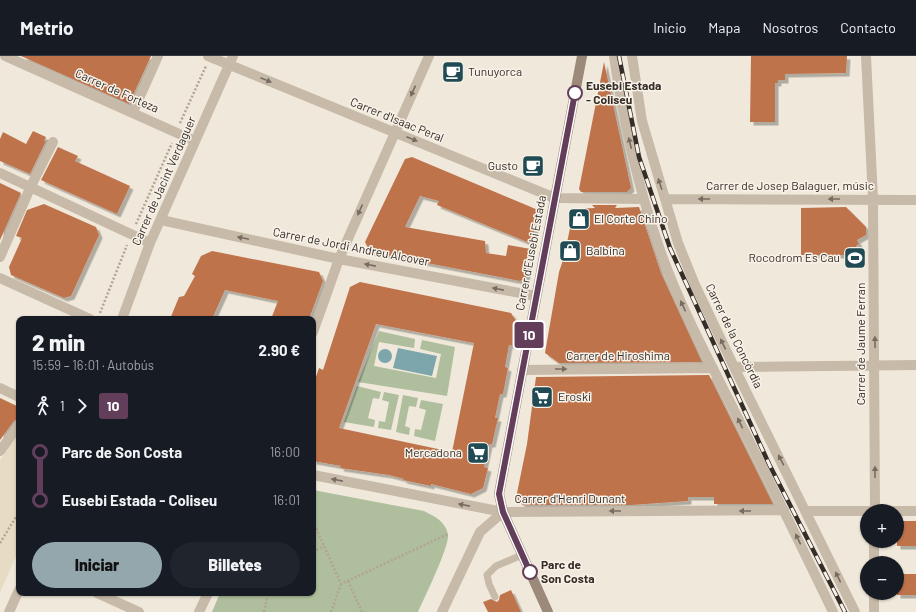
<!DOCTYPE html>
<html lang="es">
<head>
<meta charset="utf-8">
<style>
  :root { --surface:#171b24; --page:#20242c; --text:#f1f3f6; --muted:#9ea1a6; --line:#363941; --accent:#93a7ad }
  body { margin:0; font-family:Barlow,sans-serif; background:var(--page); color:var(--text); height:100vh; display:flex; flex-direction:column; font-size:15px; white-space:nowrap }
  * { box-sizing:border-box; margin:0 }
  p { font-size:13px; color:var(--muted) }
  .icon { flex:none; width:22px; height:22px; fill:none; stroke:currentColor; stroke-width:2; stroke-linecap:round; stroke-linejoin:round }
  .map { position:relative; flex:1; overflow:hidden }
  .sheet { position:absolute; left:16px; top:260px; width:300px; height:280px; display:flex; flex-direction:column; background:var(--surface); border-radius:8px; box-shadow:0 1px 3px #0004 }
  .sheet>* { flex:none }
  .badge { padding:0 8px; border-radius:3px; font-size:14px; line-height:26px }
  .controls { position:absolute; left:860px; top:448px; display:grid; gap:8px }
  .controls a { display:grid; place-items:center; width:44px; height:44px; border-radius:50%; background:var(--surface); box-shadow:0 1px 3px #0004; font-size:20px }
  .map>.badge { position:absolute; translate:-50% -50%; box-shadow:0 0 0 2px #fff }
  .legs { display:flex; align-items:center; gap:6px; height:44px; padding:0 16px; font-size:13px }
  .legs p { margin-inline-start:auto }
  .head { display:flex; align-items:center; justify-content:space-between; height:68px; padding:0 16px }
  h1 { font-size:22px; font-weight:800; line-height:30px }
  .cta { display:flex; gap:8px; margin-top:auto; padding:8px 16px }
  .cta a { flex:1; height:46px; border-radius:24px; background:var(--accent); color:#111; font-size:16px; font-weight:800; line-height:46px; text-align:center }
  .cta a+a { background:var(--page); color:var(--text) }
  ul { padding:0 16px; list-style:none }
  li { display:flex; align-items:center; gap:14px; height:48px; font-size:15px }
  li i { display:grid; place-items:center; width:6px; height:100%; margin:0 5px; background:currentColor }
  li i::after { content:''; width:10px; height:10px; margin:-5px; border:3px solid; border-radius:50%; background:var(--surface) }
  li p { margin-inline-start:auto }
  li:first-child i { background:linear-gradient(#0000 50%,currentColor 0) }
  li:last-child i { background:linear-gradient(currentColor 50%,#0000 0) }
  header { display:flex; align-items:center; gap:24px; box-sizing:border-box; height:56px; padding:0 20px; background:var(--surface); border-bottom:1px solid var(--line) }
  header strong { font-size:19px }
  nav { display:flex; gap:22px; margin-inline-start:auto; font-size:14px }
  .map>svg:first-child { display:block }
</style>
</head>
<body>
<header>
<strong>Metrio</strong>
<nav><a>Inicio</a><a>Mapa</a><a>Nosotros</a><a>Contacto</a></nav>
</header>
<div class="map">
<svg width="916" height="556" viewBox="0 0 916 556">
  <defs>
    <filter id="shadow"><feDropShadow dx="3.5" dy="3.5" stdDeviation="0" flood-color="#0004"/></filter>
  </defs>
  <rect width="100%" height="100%" fill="#f0e9db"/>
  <path fill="#afbe9c" d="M379 275 415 283 414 292 379 286 374 310 436 322 441 298 420 293 422 284 455 291 447 340 358 326Z
    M357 330 381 336 379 343 373 342 368 362 375 364 374 371 344 366Z
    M384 336 399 339 391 374 378 372 379 365 385 366 389 346 382 344Z
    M403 339 418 342 416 351 409 350 405 370 410 372 409 379 396 376Z
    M421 344 443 348 435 385 414 380 415 373 421 374 426 354 419 352Z
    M313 434 424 455C434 460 445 465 448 478 450 490 424 542 418 556H212L220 537H313Z"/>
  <path fill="#e7dbc3" d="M19 378V493L0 536V404Z"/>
  <path fill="#7ca5ac" d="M398 292 437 300 432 320 393 312Z
    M378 300a7 7 0 1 1 14 0a7 7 0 1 1-14 0Z"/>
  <path fill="#bf734b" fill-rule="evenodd" filter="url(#shadow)" d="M21 0H151L129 48Z
    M751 0H847L846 17 785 18V24H778V27H775V66H750Z
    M604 6 631 132 627 136H581L579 133Z
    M33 75 46 81 44 85H46L30 118 0 105V83L3 76 26 88Z
    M58 91 78 100 75 105 130 130 117 158 41 124Z
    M412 101 538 154 532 188 437 149 439 145 420 140 405 171 485 185 486 197 506 200 508 189 531 193 526 222 520 225 370 196 365 186 405 103Z
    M0 127 21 137 0 184Z
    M44 148 96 171 99 179 71 240 64 242 11 219 9 211 22 182 16 180 27 154Z
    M592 149H617L615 152 639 151 661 217 702 306 559 307 545 297 559 216 564 201 574 153 595 152Z
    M846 151 866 171V179L857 184 859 188 856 190 862 199H801V152Z
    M212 195 319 216 323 225 309 263H271L278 245 225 234 212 263H170L179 241 184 240 195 220 192 218 201 200Z
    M360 226 511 257 518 268 513 290 509 289 505 311 508 312 503 338H500L495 362H498L492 388H489L484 411 488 412 483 432 471 438 431 428V430L403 424 404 423 389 419 340 412 341 410 313 405V330L319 312 323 314 350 231ZM376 268 474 287 452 396 339 372Z
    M709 319 773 448H714V441H688V445L631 449H523L516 442 527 388 536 321Z
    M0 342 19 351V362L14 365 0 384Z
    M897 465H916V490H897Z
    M897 518H916V539H897Z
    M511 534 521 556H488L483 546 491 543 497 546 499 544 500 539Z"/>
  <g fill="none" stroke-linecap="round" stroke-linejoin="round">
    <path stroke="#b3a492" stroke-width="2.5" stroke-dasharray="2 2" stroke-linecap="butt" d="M180 67 206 10
      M136 168 172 87
      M100 257 127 189
      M313 465 341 528 448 478
      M0 487 19 456
      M313 496 324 490
      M348 525 362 556
      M264 556 268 537
      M331 556 341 528"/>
    <path stroke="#c8baa8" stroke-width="7" d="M495 541 489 528 487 519 496 510 522 499"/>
    <path stroke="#c8baa8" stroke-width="10" d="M5 0 195 85
      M208 0 555 142 644 143
      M614 0C623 65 638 131 660 194 679 248 706 299 732 350 766 419 800 487 833 556
      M632 0 642 65 678 187 695 229 734 311 855 556
      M866 0 873 143 875 455
      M133 56 158 0
      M0 117 150 187
      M665 143 916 144
      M161 164 339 203 536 240
      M0 201 31 130 53 86
      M0 222 90 263
      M122 263 150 187 233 0
      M313 276 339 203 429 0
      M734 311 916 309
      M522 314 713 312
      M0 332 19 341
      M0 395 19 369
      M313 419 503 456 784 454
      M806 455H916
      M874 507V485
      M97 537 139 556
      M9 556 19 534
      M199 556 208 537
      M442 556 480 476 503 456
      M874 556V537"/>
    <path stroke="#9b897a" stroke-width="10" d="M548 556 503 456 499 438 582 0"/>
    <g stroke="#352d28" stroke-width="4.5">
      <path id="rail" d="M619 0 639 101 670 192 769 408 845 556"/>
    </g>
    <use href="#rail" stroke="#f8f2e8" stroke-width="3" stroke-dasharray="9" stroke-linecap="butt"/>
  </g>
  <defs><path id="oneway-solid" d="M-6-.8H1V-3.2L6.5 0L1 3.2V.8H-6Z"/></defs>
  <g fill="#776c62">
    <use href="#oneway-solid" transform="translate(266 24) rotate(22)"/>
    <use href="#oneway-solid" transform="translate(413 35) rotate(115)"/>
    <use href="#oneway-solid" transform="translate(412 83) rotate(22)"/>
    <use href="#oneway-solid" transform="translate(630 87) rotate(-103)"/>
    <use href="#oneway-solid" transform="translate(660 128) rotate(-108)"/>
    <use href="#oneway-solid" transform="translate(704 143) rotate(180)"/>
    <use href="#oneway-solid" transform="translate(834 143) rotate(180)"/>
    <use href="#oneway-solid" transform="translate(360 154) rotate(114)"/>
    <use href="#oneway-solid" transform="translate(243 182) rotate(-168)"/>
    <use href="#oneway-solid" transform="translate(370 209) rotate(-169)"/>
    <use href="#oneway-solid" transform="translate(498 233) rotate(-169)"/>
    <use href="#oneway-solid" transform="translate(683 250) rotate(-115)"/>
    <use href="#oneway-solid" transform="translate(875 286) rotate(-91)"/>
    <use href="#oneway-solid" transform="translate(723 288) rotate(-116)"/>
    <use href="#oneway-solid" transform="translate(561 313)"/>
    <use href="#oneway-solid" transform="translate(740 367) rotate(-116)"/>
    <use href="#oneway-solid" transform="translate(781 404) rotate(-117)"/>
    <use href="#oneway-solid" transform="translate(875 416) rotate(-90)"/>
    <use href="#oneway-solid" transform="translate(337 424) rotate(-169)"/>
    <use href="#oneway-solid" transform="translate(464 449) rotate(-169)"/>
    <use href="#oneway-solid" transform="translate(615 455) rotate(180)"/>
    <use href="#oneway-solid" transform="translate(745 455) rotate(180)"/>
    <use href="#oneway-solid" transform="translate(798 483) rotate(-116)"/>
    <use href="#oneway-solid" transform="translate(838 521) rotate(-116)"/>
  </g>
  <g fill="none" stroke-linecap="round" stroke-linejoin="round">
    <g stroke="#fff" stroke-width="9">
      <path id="line-1" d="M530 516 503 456 499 438 575 37"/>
    </g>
    <use href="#line-1" stroke="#623e5a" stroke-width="6"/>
  </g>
  <defs>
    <g id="cafe-square" transform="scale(1.15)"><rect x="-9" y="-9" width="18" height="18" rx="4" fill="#204b54" stroke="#f8f2e8"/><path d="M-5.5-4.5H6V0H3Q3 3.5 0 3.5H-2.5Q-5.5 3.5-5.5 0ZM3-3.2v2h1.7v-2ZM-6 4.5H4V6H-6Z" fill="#fff"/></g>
    <g id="shop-square" transform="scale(1.15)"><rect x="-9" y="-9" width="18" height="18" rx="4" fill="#204b54" stroke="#f8f2e8"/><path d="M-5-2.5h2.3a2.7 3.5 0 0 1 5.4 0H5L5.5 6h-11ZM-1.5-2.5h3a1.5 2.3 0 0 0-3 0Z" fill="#fff"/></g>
    <g id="stadium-square" transform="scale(1.15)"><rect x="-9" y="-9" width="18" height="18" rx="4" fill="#204b54" stroke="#f8f2e8"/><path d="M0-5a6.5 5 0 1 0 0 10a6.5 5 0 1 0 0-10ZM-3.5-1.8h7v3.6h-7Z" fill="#fff"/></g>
    <g id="supermarket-square" transform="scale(1.15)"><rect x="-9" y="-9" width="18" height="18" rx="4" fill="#204b54" stroke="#f8f2e8"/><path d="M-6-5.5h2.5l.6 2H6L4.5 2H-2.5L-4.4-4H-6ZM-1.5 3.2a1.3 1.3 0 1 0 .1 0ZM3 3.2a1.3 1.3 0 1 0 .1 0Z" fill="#fff"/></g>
  </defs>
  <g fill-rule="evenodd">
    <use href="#cafe-square" x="453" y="16"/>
    <use href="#cafe-square" x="533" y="110"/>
    <use href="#shop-square" x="579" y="163"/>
    <use href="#shop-square" x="570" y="195"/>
    <use href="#stadium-square" x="855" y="202"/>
    <use href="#supermarket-square" x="542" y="341"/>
    <use href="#supermarket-square" x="478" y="397"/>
  </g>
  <g fill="#fff" stroke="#623e5a" stroke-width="2">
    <circle cx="575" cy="37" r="7"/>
    <circle cx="530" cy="516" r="7"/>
  </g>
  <g text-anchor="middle" stroke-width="3" stroke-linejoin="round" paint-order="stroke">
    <g font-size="12" fill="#352d28" stroke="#f8f2e8" text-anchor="start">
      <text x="468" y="20">Tunuyorca</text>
      <text x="518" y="114" text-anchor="end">Gusto</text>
      <text x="594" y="167">El Corte Chino</text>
      <text x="586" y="199">Balbina</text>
      <text x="840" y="206" text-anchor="end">Rocodrom Es Cau</text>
      <text x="558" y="345">Eroski</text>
      <text x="462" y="401" text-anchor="end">Mercadona</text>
    </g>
    <g font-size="12" font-weight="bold" fill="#352d28" stroke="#f8f2e8" text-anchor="start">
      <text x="586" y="34">Eusebi Estada<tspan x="586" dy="14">- Coliseu</tspan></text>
      <text x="541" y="513">Parc de<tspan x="541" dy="14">Son Costa</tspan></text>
    </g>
    <g font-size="12" fill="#352d28" stroke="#f8f2e8">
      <text transform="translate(117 35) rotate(24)" y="4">Carrer de Forteza</text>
      <text transform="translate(397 64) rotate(22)" y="4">Carrer d'Isaac Peral</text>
      <text transform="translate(164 125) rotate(-66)" y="4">Carrer de Jacint Verdaguer</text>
      <text x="790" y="134">Carrer de Josep Balaguer, músic</text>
      <text transform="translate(351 191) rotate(11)" y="4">Carrer de Jordi Andreu Alcover</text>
      <text transform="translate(531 197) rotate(-79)" y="4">Carrer d'Eusebi Estada</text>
      <text transform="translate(734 280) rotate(64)" y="4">Carrer de la Concòrdia</text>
      <text transform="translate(861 288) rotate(-90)" y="4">Carrer de Jaume Ferran</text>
      <text x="618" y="304">Carrer de Hiroshima</text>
      <text x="570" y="447">Carrer d'Henri Dunant</text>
    </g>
  </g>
</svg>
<div class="controls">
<a>+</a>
<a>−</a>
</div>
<b class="badge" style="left:529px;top:279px;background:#623e5a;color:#fff">10</b>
<section class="sheet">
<div class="head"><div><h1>2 min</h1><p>15:59 – 16:01 · Autobús</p></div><b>2.90 €</b></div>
<div class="legs"><svg class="icon" aria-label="walk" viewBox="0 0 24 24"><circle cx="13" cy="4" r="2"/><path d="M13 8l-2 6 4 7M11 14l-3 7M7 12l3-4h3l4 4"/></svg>1<svg class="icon" aria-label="forward" viewBox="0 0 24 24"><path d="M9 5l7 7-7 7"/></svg><b class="badge" style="background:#623e5a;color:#fff">10</b></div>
<ul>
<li><i style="color:#623e5a"></i><b>Parc de Son Costa</b><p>16:00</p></li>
<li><i style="color:#623e5a"></i><b>Eusebi Estada - Coliseu</b><p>16:01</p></li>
</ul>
<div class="cta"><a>Iniciar</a><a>Billetes</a></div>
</section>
</div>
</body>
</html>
